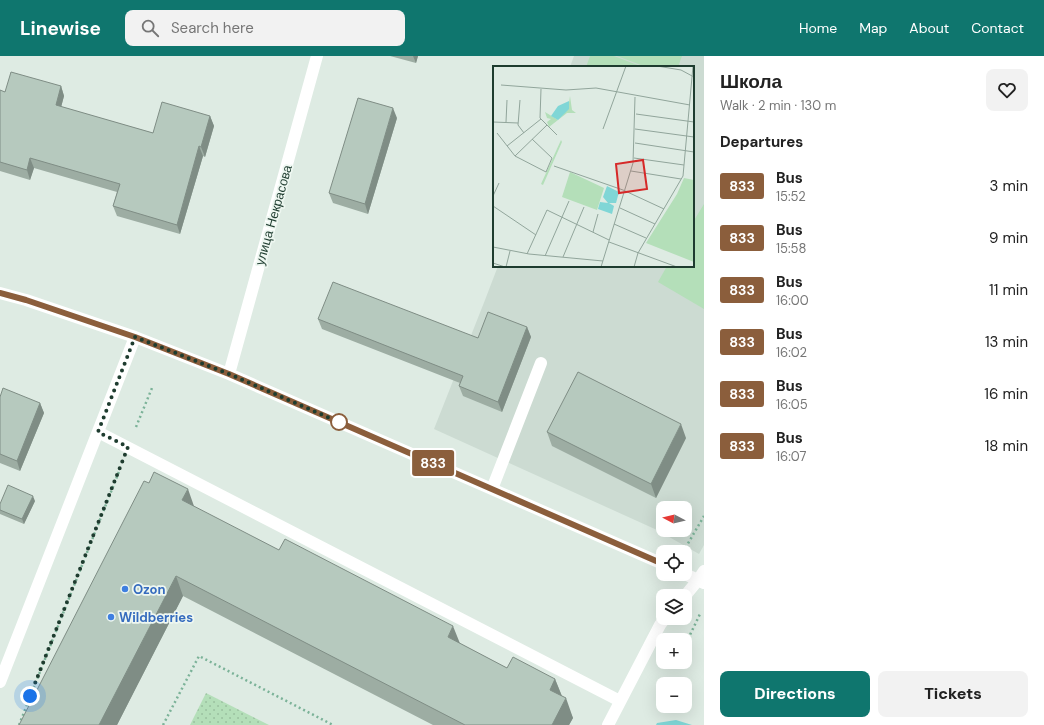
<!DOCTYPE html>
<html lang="en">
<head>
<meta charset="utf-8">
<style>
  :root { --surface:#fff; --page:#f2f2f2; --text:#222; --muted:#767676; --accent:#0f766e }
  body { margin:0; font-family:"DM Sans",sans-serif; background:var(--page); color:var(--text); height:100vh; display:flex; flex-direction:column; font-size:15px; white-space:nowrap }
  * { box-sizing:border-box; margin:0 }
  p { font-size:13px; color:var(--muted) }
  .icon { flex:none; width:22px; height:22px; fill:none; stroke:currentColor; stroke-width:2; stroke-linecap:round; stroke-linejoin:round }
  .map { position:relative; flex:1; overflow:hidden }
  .details { display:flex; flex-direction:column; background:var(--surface); width:340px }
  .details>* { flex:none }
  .badge { padding:0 8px; border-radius:3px; font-size:14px; line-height:26px }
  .needle { width:26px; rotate:277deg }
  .fabs { position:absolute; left:656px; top:445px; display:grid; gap:8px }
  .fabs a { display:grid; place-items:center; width:36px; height:36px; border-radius:8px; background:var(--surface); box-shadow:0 4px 16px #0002; font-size:20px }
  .you { position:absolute; width:20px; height:20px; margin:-10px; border:3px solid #fff; border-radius:50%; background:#1a73e8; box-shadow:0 0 0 6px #1a73e833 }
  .map>.badge { position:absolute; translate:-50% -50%; box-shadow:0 0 0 2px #fff }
  h2 { padding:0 16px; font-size:15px; line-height:36px }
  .round { display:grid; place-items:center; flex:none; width:42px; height:42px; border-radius:8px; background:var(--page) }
  .overview { display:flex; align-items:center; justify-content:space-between; height:68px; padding:0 16px }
  h1 { font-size:19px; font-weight:800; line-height:30px }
  .action { display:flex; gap:8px; margin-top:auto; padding:8px 16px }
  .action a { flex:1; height:46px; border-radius:8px; background:var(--accent); color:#fff; font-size:16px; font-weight:800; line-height:46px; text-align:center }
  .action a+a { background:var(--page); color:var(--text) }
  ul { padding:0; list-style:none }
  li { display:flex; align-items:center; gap:12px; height:52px; padding:0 16px }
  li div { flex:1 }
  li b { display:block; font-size:15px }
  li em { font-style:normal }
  li .badge { min-width:44px; font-weight:700; text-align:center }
  header { display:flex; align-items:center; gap:24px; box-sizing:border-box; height:56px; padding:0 20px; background:var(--accent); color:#fff }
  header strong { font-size:19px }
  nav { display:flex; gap:22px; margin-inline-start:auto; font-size:14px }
  .search { width:280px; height:36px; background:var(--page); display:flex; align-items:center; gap:10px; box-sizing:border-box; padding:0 14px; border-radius:8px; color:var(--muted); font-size:15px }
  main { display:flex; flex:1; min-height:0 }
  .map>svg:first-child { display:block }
</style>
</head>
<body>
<header>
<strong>Linewise</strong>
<div class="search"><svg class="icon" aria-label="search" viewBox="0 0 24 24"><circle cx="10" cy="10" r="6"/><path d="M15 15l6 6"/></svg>Search here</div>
<nav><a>Home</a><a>Map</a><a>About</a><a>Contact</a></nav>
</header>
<main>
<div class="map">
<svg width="704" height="669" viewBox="0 0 704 669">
  <defs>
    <pattern id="green-dots" width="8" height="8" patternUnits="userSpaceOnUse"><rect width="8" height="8" fill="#b4dfb9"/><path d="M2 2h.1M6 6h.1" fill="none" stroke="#9ac09f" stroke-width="1.8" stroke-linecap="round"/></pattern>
  </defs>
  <rect width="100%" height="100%" fill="#deebe3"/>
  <path fill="#ccdbd2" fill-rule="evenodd" d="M574 0H704V489L699 498 657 474 434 373 485 244 498 210H693V11H570ZM663 452H685V474H663Z"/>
  <path fill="url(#green-dots)" d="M206 637 269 669H190Z"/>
  <path fill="#b4dfb9" d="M590 0H614L643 11H586Z
    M617 0H682L678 11H646Z
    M704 148V253L658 226 667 210H693V166Z"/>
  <path fill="#80d6d6" d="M676 664 692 669H656L657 667Z"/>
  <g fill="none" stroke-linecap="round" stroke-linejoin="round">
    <path stroke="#7bb298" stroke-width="2.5" stroke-dasharray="2 3" stroke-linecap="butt" d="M136 371 152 332
      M683 496 704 460
      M688 583 700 558
      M19 669 120 413
      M163 669 199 600 333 669"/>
    <path stroke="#fff" stroke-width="12" d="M0 237 26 244 135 281 229 318 663 508
      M229 318 317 0
      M98 376 620 645
      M492 433 541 307
      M685 518 704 527
      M685 540 698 524 704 515
      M0 626 135 281
      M608 669 660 569 665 562"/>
  </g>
  <path fill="#9dada3" d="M390 0H418L416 7Z
    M61 30 64 40 61 51 153 77 210 60 214 70 205 101 203 100 180 178 117 160 113 150 117 136 34 112 30 124 0 115V34L5 36Z
    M397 62 368 158 333 147 329 137Z
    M318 263 478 282 527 271 531 281 502 356 463 340 459 330 460 327 322 273Z
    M0 341 40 347 44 357 20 415 0 407Z
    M547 376 686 382 656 442 552 390Z
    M35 445 24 468 0 458V448Z
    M194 451 507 612 555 623 562 640 573 662 569 669H433L183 540 117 669H19Z"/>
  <path fill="#7f8d85" d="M413 0H418L416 7Z
    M61 30 64 40 59 59 56 49Z
    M393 52 397 62 368 158 365 148Z
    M210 60 214 70 205 101 201 91Z
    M199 90 203 100 180 178 177 169Z
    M30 102 34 112 30 124 27 114Z
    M527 271 531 281 502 356 498 346Z
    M40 347 44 357 20 415 17 405Z
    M681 368 686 382 656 442 651 428Z
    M188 433 195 453 182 444Z
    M33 440 35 445 24 468 22 463Z
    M176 520 183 540 117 669H99Z
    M453 570 461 590 448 581Z
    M555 623 563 643 550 634Z
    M566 642 573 662 569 669H552Z"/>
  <path fill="#b6c9be" stroke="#7f8d85" d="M11 16 61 30 56 49 153 77 162 46 210 60 201 91 199 90 177 169 113 150 120 128 30 102 27 114 0 106V34L5 36Z
    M358 42 393 52 365 148 329 137Z
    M333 226 478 282 488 256 527 271 498 346 459 330 463 320 318 263Z
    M578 316 681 368 651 428 547 376Z
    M3 332 40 347 17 405 0 398V341Z
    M154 416 188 433 182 444 279 494 285 483 453 570 448 581 507 612 513 601 555 623 550 634 566 642 552 669H465L176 520 99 669H19L144 425 149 427Z
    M8 429 33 440 22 463 0 454V448Z"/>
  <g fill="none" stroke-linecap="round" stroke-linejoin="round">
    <g stroke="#fff" stroke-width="9">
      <path id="line" d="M0 237 26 244 135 281 229 318 663 508"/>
    </g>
    <use href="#line" stroke="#8b5e3c" stroke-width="6"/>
    <path stroke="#1e3c2f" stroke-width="4" stroke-dasharray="0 7.2" d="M30 640 128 391 98 376 135 281 229 318 339 366"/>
  </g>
  <circle fill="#fff" stroke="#8b5e3c" stroke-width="2" cx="339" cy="366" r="8"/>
  <g fill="#3f7fe0" stroke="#eef7f1" stroke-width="1.5">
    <circle cx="125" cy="533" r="4"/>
    <circle cx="111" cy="561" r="4"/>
  </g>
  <g text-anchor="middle" stroke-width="3.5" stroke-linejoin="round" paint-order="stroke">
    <g font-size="13" fill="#1e3c2f" stroke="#eef7f1">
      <text transform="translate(273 159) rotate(-74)" y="5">улица Некрасова</text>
    </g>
    <g font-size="13" font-weight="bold" fill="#366cbe" stroke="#eef7f1" text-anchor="start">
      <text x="133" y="538">Ozon</text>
      <text x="119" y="566">Wildberries</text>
    </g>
  </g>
  <g transform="translate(493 10)">
    <rect width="201" height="201" fill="#deebe3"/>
    <path d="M77 30 79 44 83 47H74L56 61 54 56 58 53 54 52 52 46 65 54 75 43ZM68 74 69 76 50 119 48 118ZM77 106 111 122 104 144 69 131ZM191 112 201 114V196L153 177 184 128Z" fill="#b4dfb9"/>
    <path d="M76 35V43L65 54 58 50 65 40ZM114 120 126 126 123 137H116L121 140 119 148 105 143 107 136 115 137 110 131Z" fill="#80d6d6"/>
    <path fill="none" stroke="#91a59b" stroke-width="1" d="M164 0 188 4 201 11M8 19 73 24 103 22 197 39M48 23 47 52 64 69M27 34 25 59 31 67M143 48 201 56M0 56 25 57M13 56 14 34M110 63 133 0M142 63 201 71M4 67 22 90 53 106 59 92 39 73M142 77 201 86M14 80 48 53M22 90 54 59M141 92 191 99M61 100 130 124 171 143M138 105 188 113M0 130 6 117M0 140 43 169M127 142 162 158M121 158 153 172M100 166 105 148M116 176 184 201M0 181 36 188 110 195M34 188 54 144 116 174M52 190 76 135M70 191 91 141M0 197 12 201M13 201 17 185M108 201 140 97 142 31M141 201 145 187 190 110 200 0"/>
    <path fill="#d62828" fill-opacity="0.15" stroke="#d62828" stroke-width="2" d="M150 94 154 123 126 127 123 98Z"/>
    <rect width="201" height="201" fill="none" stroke="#1e3c2f" stroke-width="2"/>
  </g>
</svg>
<div class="fabs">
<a><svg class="needle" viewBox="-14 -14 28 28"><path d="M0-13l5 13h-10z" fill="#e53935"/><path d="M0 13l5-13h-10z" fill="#767676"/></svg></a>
<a><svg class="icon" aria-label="locate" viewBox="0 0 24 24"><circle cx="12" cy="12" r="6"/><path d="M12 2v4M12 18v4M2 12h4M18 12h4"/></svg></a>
<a><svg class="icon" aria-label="layers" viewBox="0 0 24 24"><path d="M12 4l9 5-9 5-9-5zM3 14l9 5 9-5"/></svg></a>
<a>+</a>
<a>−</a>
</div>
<div class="you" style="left:30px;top:640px"></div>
<b class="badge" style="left:433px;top:407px;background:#8b5e3c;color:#fff">833</b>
</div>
<section class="details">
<div class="overview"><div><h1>Школа</h1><p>Walk · 2 min · 130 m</p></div><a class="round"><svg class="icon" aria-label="heart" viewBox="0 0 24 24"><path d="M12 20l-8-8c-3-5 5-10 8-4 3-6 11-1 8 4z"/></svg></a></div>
<h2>Departures</h2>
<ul>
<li><span class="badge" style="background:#8b5e3c;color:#fff">833</span><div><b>Bus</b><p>15:52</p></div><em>3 min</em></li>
<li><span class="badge" style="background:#8b5e3c;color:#fff">833</span><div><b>Bus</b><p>15:58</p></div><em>9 min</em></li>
<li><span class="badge" style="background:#8b5e3c;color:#fff">833</span><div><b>Bus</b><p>16:00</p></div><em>11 min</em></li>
<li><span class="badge" style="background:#8b5e3c;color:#fff">833</span><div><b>Bus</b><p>16:02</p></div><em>13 min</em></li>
<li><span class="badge" style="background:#8b5e3c;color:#fff">833</span><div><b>Bus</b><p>16:05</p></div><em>16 min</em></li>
<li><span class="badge" style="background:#8b5e3c;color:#fff">833</span><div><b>Bus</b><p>16:07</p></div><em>18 min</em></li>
</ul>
<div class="action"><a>Directions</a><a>Tickets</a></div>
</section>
</main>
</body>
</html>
